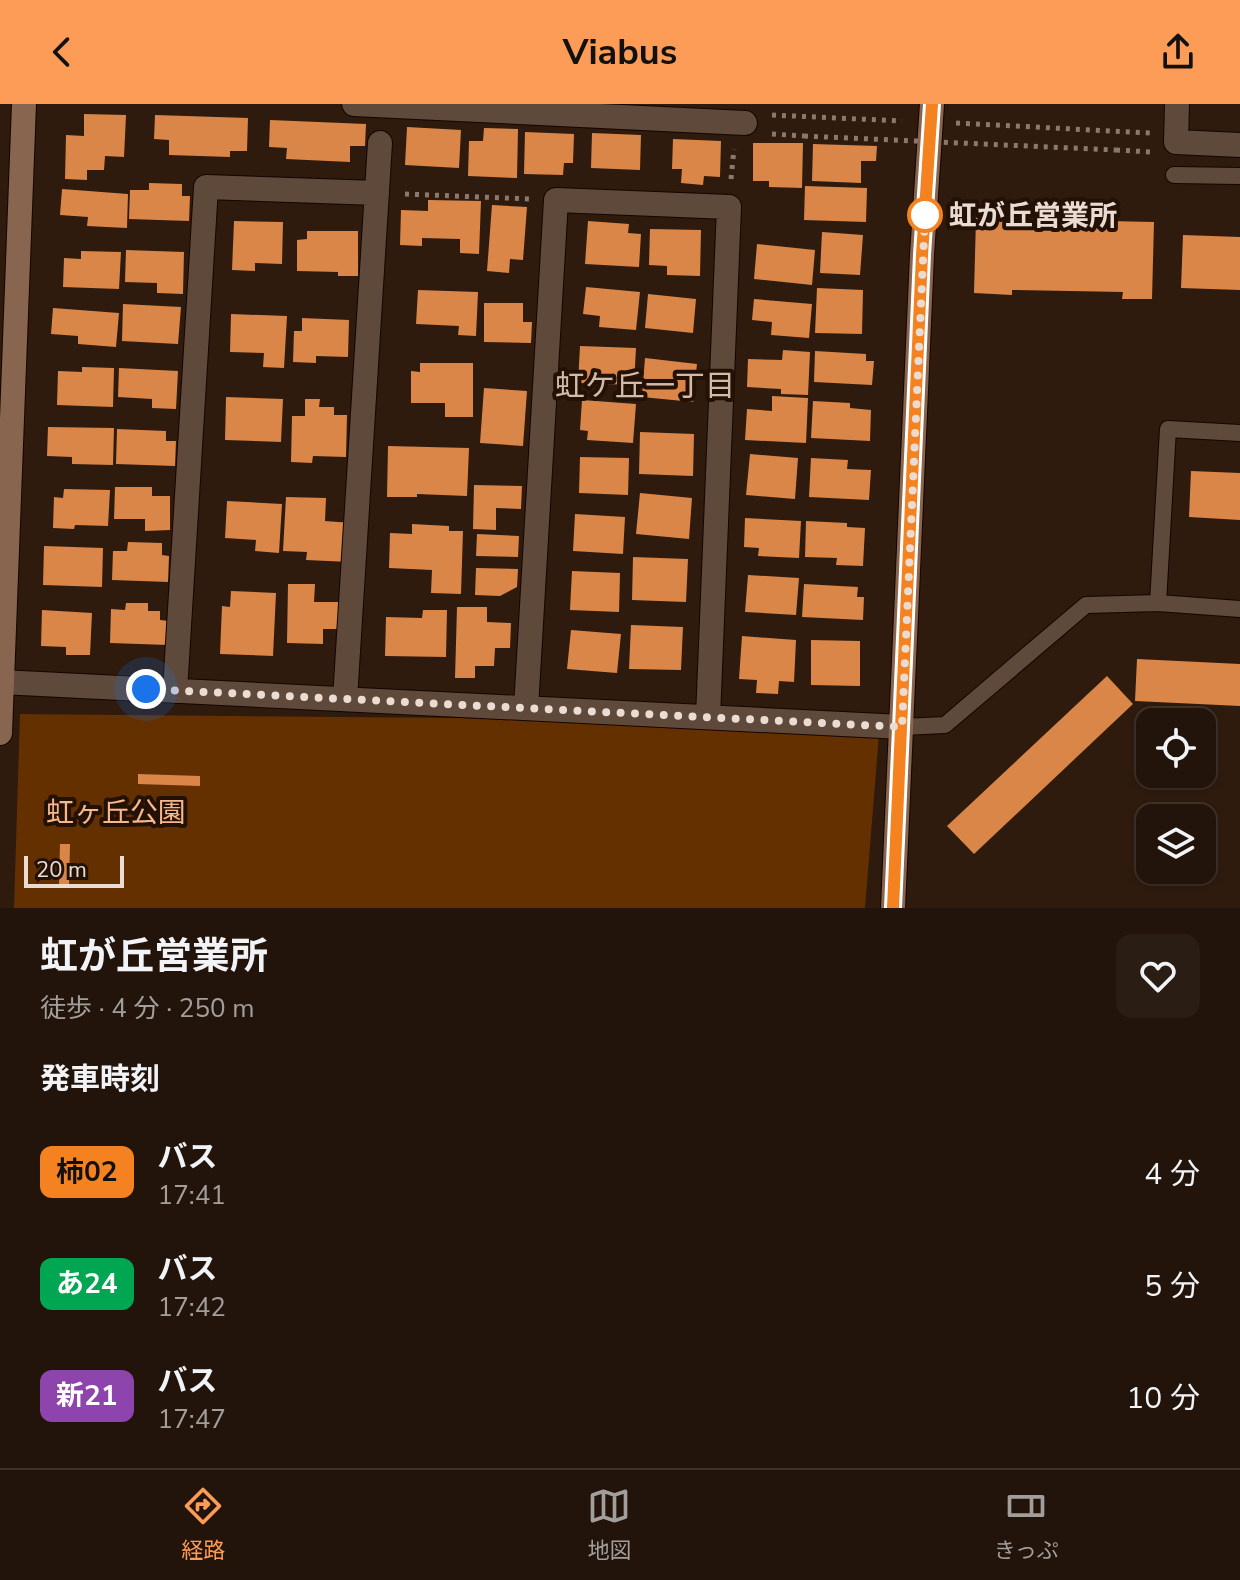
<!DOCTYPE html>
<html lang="ja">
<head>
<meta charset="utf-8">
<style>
  :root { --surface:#22140a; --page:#2a1d13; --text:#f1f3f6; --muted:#a29e9c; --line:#3f332b; --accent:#fd9c56 }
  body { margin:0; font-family:"Nunito Sans","Noto Sans JP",sans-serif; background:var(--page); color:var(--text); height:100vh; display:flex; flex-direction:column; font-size:30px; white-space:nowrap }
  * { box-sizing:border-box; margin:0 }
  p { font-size:26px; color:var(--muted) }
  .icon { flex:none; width:44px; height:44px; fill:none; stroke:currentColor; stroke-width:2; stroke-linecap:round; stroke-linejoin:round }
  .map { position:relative; height:804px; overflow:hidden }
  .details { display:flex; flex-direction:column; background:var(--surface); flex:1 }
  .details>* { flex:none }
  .badge { padding:0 16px; border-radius:12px; font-size:28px; line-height:52px }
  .fabs { position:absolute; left:1136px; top:604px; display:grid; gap:16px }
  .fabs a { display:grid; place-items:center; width:80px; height:80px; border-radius:16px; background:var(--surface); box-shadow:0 2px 6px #0004,0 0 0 2px var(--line); font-size:40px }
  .scale { position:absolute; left:24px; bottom:20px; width:100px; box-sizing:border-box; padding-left:8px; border:4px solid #eadcd3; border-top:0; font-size:22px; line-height:28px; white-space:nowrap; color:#eadcd3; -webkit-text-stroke:6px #241105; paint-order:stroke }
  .you { position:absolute; width:40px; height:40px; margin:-20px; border:6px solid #fff; border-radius:50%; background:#1a73e8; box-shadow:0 0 0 12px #1a73e833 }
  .map>.badge { position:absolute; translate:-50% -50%; box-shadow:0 0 0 4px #fff }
  h2 { padding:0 40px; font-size:30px; line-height:72px }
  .round { display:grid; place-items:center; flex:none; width:84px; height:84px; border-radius:16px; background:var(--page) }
  .overview { display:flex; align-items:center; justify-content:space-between; height:136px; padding:0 40px }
  h1 { font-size:38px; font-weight:700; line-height:60px }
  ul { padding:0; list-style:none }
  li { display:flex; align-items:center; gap:24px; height:112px; padding:0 40px }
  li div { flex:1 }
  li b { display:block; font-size:30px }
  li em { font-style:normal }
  li .badge { min-width:88px; font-weight:700; text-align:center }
  header { display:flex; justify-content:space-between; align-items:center; height:104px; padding:0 40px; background:var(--accent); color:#111; font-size:36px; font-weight:700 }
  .tabs { display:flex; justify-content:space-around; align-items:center; height:112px; border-top:2px solid var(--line); background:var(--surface); font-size:22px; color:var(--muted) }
  .tabs a { display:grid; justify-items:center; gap:4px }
  .tabs .on { color:var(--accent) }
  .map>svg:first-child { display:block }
</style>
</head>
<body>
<header><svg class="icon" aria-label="back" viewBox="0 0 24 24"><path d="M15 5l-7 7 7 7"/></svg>Viabus<svg class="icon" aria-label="share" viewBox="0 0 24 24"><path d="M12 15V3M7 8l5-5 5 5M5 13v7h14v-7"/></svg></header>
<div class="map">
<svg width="1240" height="804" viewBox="0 0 1240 804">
  <rect width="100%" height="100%" fill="#2e1b0d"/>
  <path fill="#653000" d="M20 610 880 618 865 804H14Z"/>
  <path fill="#da8648" d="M84 10 126 11 124 53 105 52 104 66H87V76L65 75 66 31 84 32Z
    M155 11 248 14 247 47H230V53L169 51V36L154 35Z
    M270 16 366 20 365 42H350V58L286 55 287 44 269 43Z
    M407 23 461 26 459 64 405 61Z
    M484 24 518 25 517 74 468 72 469 37H483Z
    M525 28 574 30 573 59H564L563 71 524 70Z
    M592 29 641 31 640 66 591 64Z
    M673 35 721 37 720 73 704 72 703 81 681 79 682 65H672Z
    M753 39H803L802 84 769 83V77H753Z
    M813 40 877 42 876 57H861V79L812 77Z
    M149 79 182 80V92H190L189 117 129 115 130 86H149Z
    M805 82 867 84 866 118 804 116Z
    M62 85 128 90 127 124 87 122 88 113 60 111Z
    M428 96 481 97 479 150 460 149V135L422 134V142L400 141 401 106 428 107Z
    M492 101 527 103 523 156 510 155 509 169 487 167Z
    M976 114 1154 118 1152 195H1122L1123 188 1012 186V191L974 189Z
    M234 117 283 118 282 160 255 159V167L232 166Z
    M588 117 629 120 628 129 641 130 639 163 585 160Z
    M650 125 701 126 700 172 667 171V162L649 161Z
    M307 127H358V172H338V168L297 167V136L307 135Z
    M822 128 863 131 860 171 820 169Z
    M1183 131 1240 133V186L1181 184Z
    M757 140 815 146 812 181 754 175Z
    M126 146 184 148 183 190 157 189V179L125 178Z
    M81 147 121 148 119 185 63 183 64 154 81 155Z
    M586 183 640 188 636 226 599 223 600 212 583 210Z
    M817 184 863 186 862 230 815 229Z
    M418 186 478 188 476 232 458 231 459 222 416 220Z
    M648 190 696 195 693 229 645 224Z
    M754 195 812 200 809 234 771 231 772 218 752 216Z
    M484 199H523V218H532L531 239 484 238Z
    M123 200 181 203 178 240 122 237Z
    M53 204 119 209 116 243 78 240V232L51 230Z
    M231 210 287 212 284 264 263 263 264 249 230 248Z
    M302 214 349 216 348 253 316 252V259L293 258 294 227H302Z
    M580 242 636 244 634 281 578 279Z
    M783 246 810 248 808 291 781 290V285L747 283 748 255 782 256Z
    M815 247 866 250V257H874L872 281 814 278Z
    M645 254 697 260 693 298 642 293Z
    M420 259H473V313H445V299H411V267L420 268Z
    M82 263 114 264 113 303 57 301 58 267 82 268Z
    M119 264 178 267 176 305 152 304V295L118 293Z
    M484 284 527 287 523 342 480 339Z
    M772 292 808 294 806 339 745 336 747 305 772 307Z
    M226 293 283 295 281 338 225 336Z
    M305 295H320L319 303H334V311H347L346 353 313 352 312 359 291 358 292 312H305Z
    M582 296 636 300 633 339 587 336 588 327 580 326Z
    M813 297 850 299V304L871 306 870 337 811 334Z
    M48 323 114 324 113 361 72 360V353L47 352Z
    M117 325 166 327V337H176L175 362 116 360Z
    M640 328 694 330 693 372 639 370Z
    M388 342 469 344 467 392 417 390V393H387Z
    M750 350 798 354 795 395 746 391Z
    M580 353 629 354 628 391 579 389Z
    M811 354 848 356 847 365 871 366 869 396 809 393Z
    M1191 367 1240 369V416L1189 413Z
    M474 381 522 382 521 405 496 404V426L473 425Z
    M115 383H152V392H170V426L145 427V415H114Z
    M64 385 110 386 108 422 75 421 74 425 53 424 54 393 63 394Z
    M640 389 692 394 689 435 636 430Z
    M286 393 326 394 325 417 352 419 350 458 306 456 307 448 283 447Z
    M227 397 282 400 279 449 255 447 256 436 225 434Z
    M575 410 625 413 623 450 573 447Z
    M745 414 801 417 799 454 758 452 759 444 744 443Z
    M806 417 847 419V423L865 424 863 462 836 461 837 454 805 453Z
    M412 420 449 422V427H463L461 490 431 489 432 466 389 464 390 429 412 430Z
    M477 430 519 432 518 453 476 452Z
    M128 438 162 439V451L169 452 168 478 112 476 113 447H127Z
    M44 442 103 444 102 483 43 481Z
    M633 453 688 455 686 498 632 496Z
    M476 464 518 465 517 483 500 492 475 491Z
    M572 467 620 469 619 508 570 506Z
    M748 471 799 474 796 511 745 508Z
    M288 480H315L314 498H339L338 525H323V540L287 539Z
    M804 480 858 483 857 493H864L863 516 802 513Z
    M231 487 276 489 273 552 220 550 222 502 230 503Z
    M126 499H148V507H160V516L169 517 168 541 110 539 111 505 125 506Z
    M457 503H487V518L511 519 510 544H495L494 562H475V574H455Z
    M42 506 92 509 90 551H66V543L41 542Z
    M423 506H447L446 553 385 552 386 513 422 514Z
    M631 521 683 523 681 566 629 565Z
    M571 526 621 530 617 569 567 565Z
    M742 532 796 536 794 578 779 577 778 590 756 589 757 576 739 575Z
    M811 536 860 537V582L811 581Z
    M1137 555 1240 560V602L1135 597Z
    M1107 572 1133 600 974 750 947 722Z
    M138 670 200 672V682L138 680Z
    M60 740H70L69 782 59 781Z"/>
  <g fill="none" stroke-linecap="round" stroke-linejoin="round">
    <g stroke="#150500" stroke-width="18">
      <path id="lane" d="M1174 71 1240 72
        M1158 499 1168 325 1240 329
        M902 623 945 621 1086 501 1158 499 1240 505"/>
    </g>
    <g stroke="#150500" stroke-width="26">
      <path id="street" d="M354 0 745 19
        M1177 0 1176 38 1240 41
        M0 578 902 623
        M175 587 206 83 377 89
        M345 595 380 39
        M526 604 556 96 729 103 708 613"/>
    </g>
    <g stroke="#150500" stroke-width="26">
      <path id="secondary" d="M0 629 24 0
        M893 804 922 151 932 0"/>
    </g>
    <path stroke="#8a796e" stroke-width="5" stroke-dasharray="4 6" stroke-linecap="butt" d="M772 11 902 17
      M956 19 1150 29
      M772 30 804 32
      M1116 46 1151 48
      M731 75 734 45
      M405 90 531 95"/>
    <use href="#lane" stroke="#5f493a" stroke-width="16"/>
    <use href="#street" stroke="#5f493a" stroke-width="24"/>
    <use href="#secondary" stroke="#88654e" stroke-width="24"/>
    <path stroke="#8a796e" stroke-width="5" stroke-dasharray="4 6" stroke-linecap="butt" d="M804 32 1116 46"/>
  </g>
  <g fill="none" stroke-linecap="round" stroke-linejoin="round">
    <g stroke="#fff" stroke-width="18">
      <path id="line" d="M893 804 922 151 932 0"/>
    </g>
    <use href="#line" stroke="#f58220" stroke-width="12"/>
    <path stroke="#eadcd3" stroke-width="8" stroke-dasharray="0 14.4" d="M146 585 902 623 925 111"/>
  </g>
  <circle fill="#fff" stroke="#f58220" stroke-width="4" cx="925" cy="111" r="16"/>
  <g text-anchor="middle" stroke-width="8" stroke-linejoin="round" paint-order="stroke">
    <g font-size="28" font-weight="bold" fill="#eadcd3" stroke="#241105" text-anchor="start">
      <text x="949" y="121">虹が丘営業所</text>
    </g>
    <g font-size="28" fill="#f8b78b" stroke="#241105">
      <text x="116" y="718">虹ヶ丘公園</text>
    </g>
    <g font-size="30" fill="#d4baa9" stroke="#241105">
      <text x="645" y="292">虹ケ丘一丁目</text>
    </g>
  </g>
</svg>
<div class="fabs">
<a><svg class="icon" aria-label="locate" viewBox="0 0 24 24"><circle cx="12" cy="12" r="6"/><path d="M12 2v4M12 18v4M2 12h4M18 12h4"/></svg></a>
<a><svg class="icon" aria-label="layers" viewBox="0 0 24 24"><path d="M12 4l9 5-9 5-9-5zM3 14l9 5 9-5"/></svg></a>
</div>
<div class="scale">20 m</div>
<div class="you" style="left:146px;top:585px"></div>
</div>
<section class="details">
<div class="overview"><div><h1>虹が丘営業所</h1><p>徒歩 · 4 分 · 250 m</p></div><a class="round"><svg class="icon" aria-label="heart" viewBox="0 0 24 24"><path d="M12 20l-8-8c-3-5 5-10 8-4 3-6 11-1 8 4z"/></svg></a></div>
<h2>発車時刻</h2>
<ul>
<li><span class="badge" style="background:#f58220;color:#111">柿02</span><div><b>バス</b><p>17:41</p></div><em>4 分</em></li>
<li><span class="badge" style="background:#00a651;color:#fff">あ24</span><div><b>バス</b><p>17:42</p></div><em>5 分</em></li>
<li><span class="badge" style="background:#8e44ad;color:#fff">新21</span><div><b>バス</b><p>17:47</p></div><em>10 分</em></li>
</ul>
</section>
<nav class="tabs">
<a class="on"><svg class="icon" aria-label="directions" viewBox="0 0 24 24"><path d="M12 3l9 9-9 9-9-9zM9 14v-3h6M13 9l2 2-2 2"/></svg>経路</a>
<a><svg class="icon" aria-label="map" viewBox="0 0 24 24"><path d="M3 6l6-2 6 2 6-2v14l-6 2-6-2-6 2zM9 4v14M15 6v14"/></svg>地図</a>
<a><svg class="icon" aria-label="tickets" viewBox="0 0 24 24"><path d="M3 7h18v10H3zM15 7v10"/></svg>きっぷ</a>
</nav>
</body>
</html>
